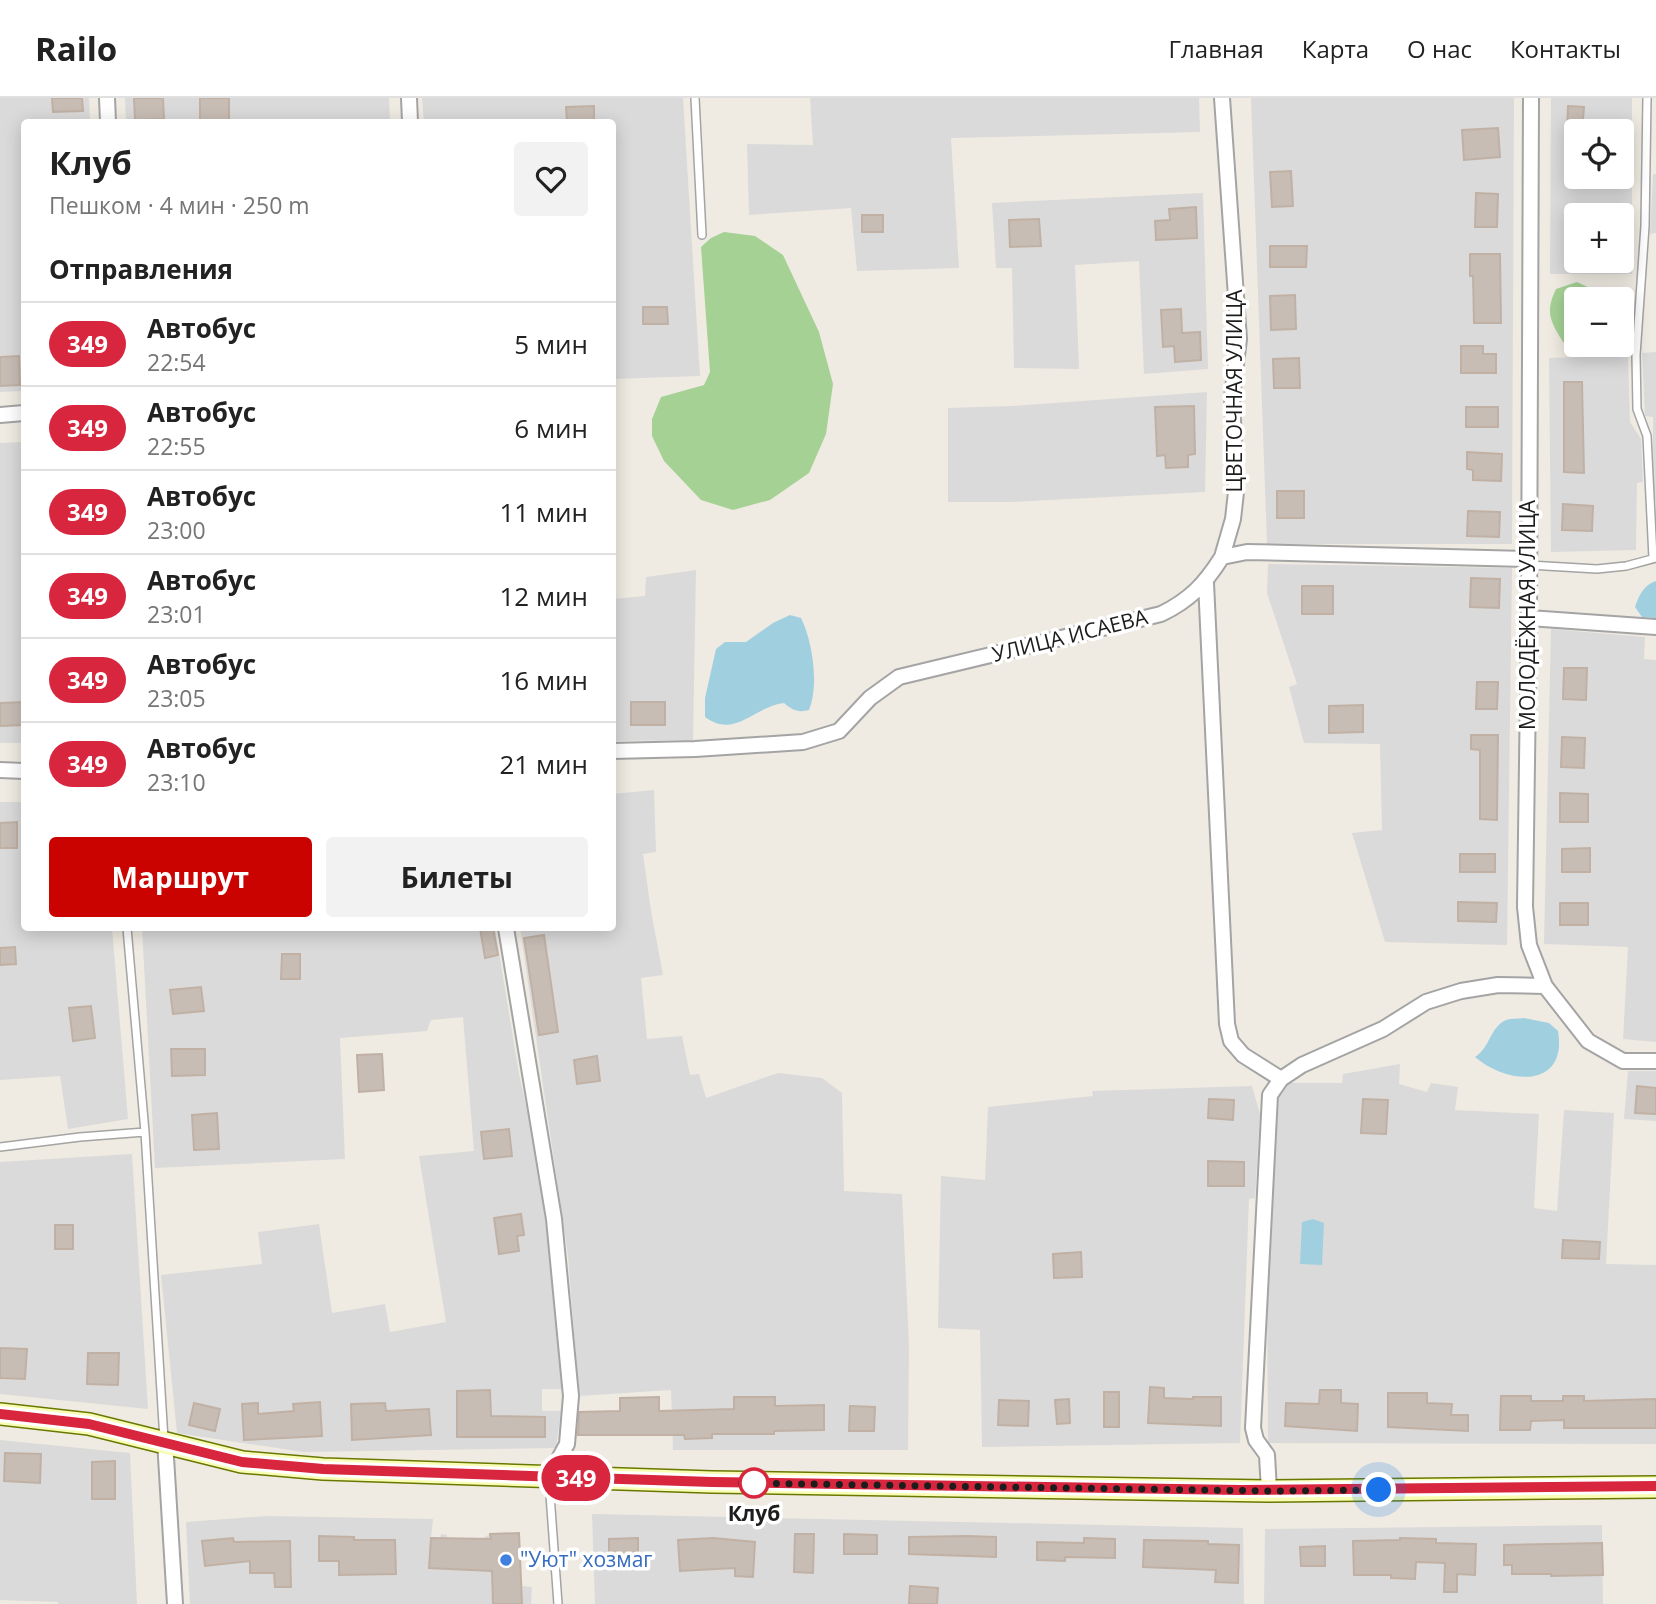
<!DOCTYPE html>
<html lang="ru">
<head>
<meta charset="utf-8">
<style>
  :root { --surface:#fff; --page:#f2f2f2; --text:#222; --muted:#767676; --line:#e0e0e0; --accent:#ca0300 }
  body { margin:0; font-family:"Open Sans",sans-serif; background:var(--page); color:var(--text); height:100vh; display:flex; flex-direction:column; font-size:26px; white-space:nowrap }
  * { box-sizing:border-box; margin:0 }
  p { font-size:23px; color:var(--muted) }
  .icon { flex:none; width:38px; height:38px; fill:none; stroke:currentColor; stroke-width:2; stroke-linecap:round; stroke-linejoin:round }
  .map { position:relative; flex:1; overflow:hidden }
  .sheet { position:absolute; left:21px; top:21px; width:595px; height:812px; display:flex; flex-direction:column; background:var(--surface); border-radius:7px; box-shadow:0 4px 18px #0003 }
  .sheet>* { flex:none }
  .badge { padding:0 14px; border-radius:23px; font-size:24px; line-height:46px }
  .controls { position:absolute; left:1564px; top:21px; display:grid; gap:14px }
  .controls a { display:grid; place-items:center; width:70px; height:70px; border-radius:7px; background:var(--surface); box-shadow:0 4px 18px #0003; font-size:35px }
  .you { position:absolute; width:35px; height:35px; margin:-18px; border:5px solid #fff; border-radius:50%; background:#1a73e8; box-shadow:0 0 0 10px #1a73e833 }
  .map>.badge { position:absolute; translate:-50% -50%; box-shadow:0 0 0 4px #fff }
  h2 { padding:0 28px; font-size:26px; line-height:63px }
  .round { display:grid; place-items:center; flex:none; width:74px; height:74px; border-radius:7px; background:var(--page) }
  .head { display:flex; align-items:center; justify-content:space-between; height:119px; padding:0 28px }
  h1 { font-size:33px; font-weight:700; line-height:52px }
  .action { display:flex; gap:14px; margin-top:auto; padding:14px 28px }
  .action a { flex:1; height:80px; border-radius:7px; background:var(--accent); color:#fff; font-size:28px; font-weight:700; line-height:80px; text-align:center }
  .action a+a { background:var(--page); color:var(--text) }
  ul { padding:0; list-style:none }
  li { display:flex; align-items:center; gap:21px; height:84px; padding:0 28px; border-top:2px solid var(--line) }
  li div { flex:1 }
  li b { display:block; font-size:26px }
  li em { font-style:normal }
  li .badge { min-width:77px; font-weight:700; text-align:center }
  header { display:flex; align-items:center; gap:42px; box-sizing:border-box; height:98px; padding:0 35px; background:var(--surface); border-bottom:2px solid var(--line) }
  header strong { font-size:33px }
  nav { display:flex; gap:38px; margin-inline-start:auto; font-size:24px }
  .map>svg:first-child { display:block }
</style>
</head>
<body>
<header>
<strong>Railo</strong>
<nav><a>Главная</a><a>Карта</a><a>О нас</a><a>Контакты</a></nav>
</header>
<div class="map">
<svg width="1656" height="1506" viewBox="0 0 1656 1506">
  <rect width="100%" height="100%" fill="#efebe2"/>
  <path fill="#dbdada" fill-rule="evenodd" d="M0 0H89L90 24H24V293L0 294Z
    M125 0H389L390 24H126Z
    M422 0H683L700 278 613 281 612 24H424Z
    M810 0H1199L1200 34 951 40 959 170 857 173 851 110 749 117 747 46 813 47Z
    M1251 0H1514L1512 446H1267Z
    M1551 0H1632V176H1550ZM1577 33H1622V79H1577ZM1577 117H1622V163H1577Z
    M1653 76H1656V135L1650 136Z
    M1203 95 1208 271 1144 276 1139 163 1075 167 1079 271 1014 270 1012 170H996L992 105Z
    M1656 254V406L1653 388V319L1645 318 1642 255Z
    M1628 257 1630 324 1641 341 1643 384 1637 385 1636 452 1551 454 1549 260Z
    M1207 294 1205 394 1012 404H948V310L1012 308Z
    M24 344V645H0V345Z
    M1268 466 1512 470 1507 847 1385 844 1352 735 1382 732 1380 646 1304 645 1289 589 1297 586 1267 495Z
    M696 472 693 642 613 643V501L645 498 646 479Z
    M1551 531 1645 539 1644 561 1656 562V944L1623 941 1628 849 1544 846Z
    M654 692 656 754 643 756 651 813 663 877 641 880 647 941 682 938 690 977 699 976 706 1000 778 975 822 980 842 995 844 1093 902 1096 909 1247 908 1352H673L671 1292 579 1298 568 1158 520 830H612L613 696Z
    M0 704H24V830H112L128 1021 68 1031 60 978 0 982Z
    M142 830H495L519 976 535 1048 552 1171 564 1291H542V1313H561L556 1350 303 1354 177 1335 161 1177 262 1166 258 1134 319 1126 332 1215 385 1206 390 1234 446 1224 419 1058 474 1053 463 919 431 922 427 933 340 940 345 1061 155 1070Z
    M1400 966 1399 986 1427 994 1431 985 1458 989 1455 1012 1539 1016 1534 1110 1557 1113 1564 1012 1614 1015 1606 1166 1656 1167V1346L1268 1345 1267 1190 1279 996 1289 985H1342L1343 976Z
    M1628 973H1656V1023L1624 1021Z
    M1252 988 1260 1016 1255 1100 1249 1101 1240 1345 982 1349 980 1232 938 1230 941 1078 985 1082 988 1009 1093 998 1092 993Z
    M132 1056 148 1311 0 1296V1064Z
    M0 1342 130 1355 137 1506H58V1504L0 1502Z
    M592 1416 1243 1430 1244 1506H595Z
    M267 1418 433 1421 431 1440 440 1441 441 1436 447 1437V1441H481L490 1436 519 1435 522 1488 532 1489 531 1506H190L186 1424Z
    M1602 1427 1603 1506H1264L1265 1431Z"/>
  <path fill="#a5d195" d="M724 134 755 138 783 157 819 234 833 286 826 336 809 375 770 402 733 412 701 402 664 363 652 338V321L661 299 704 287 710 274 701 149 711 140Z
    M1577 184 1594 192 1598 201H1577V247H1586L1580 248 1563 244C1550 223 1545 214 1556 191Z"/>
  <path fill="#a0d0df" d="M1656 483V520L1642 519 1635 509C1639 497 1644 487 1656 483Z
    M790 517 801 520C813 544 819 588 809 612 798 615 792 612 784 605 753 609 735 641 705 619V600L716 551 725 544H746L773 525Z
    M1524 920 1549 925 1558 933C1568 991 1507 987 1475 959 1490 950 1490 929 1506 922 1511 920 1519 921 1524 920Z
    M1313 1121 1324 1125 1322 1167 1300 1166 1302 1124Z"/>
  <path fill="#c7bdb5" stroke="#c1b1a4" stroke-width="2" d="M52 0H82L83 13 53 14Z
    M134 0H163L164 21 135 22Z
    M200 0H229V22L200 23Z
    M594 8V24H567L566 9Z
    M1568 8 1584 9 1582 33H1567Z
    M1498 30 1500 59 1464 62 1462 32Z
    M1291 73 1293 108 1272 109 1270 74Z
    M1476 95 1498 96 1497 129H1475Z
    M1196 109 1197 140 1156 142 1155 123 1170 122 1169 111Z
    M862 117H883V134H862Z
    M1039 121 1041 148 1010 149 1009 122Z
    M1270 148H1307L1306 169H1270Z
    M1470 156H1500L1501 225H1474L1473 178H1470Z
    M1295 197 1296 231 1271 232 1270 198Z
    M643 209H667L668 226H643Z
    M1181 211 1182 235 1200 234 1201 262 1175 264 1174 248 1163 249 1161 212Z
    M1461 248H1483V256H1496V275H1461Z
    M19 258 20 287 0 288V259Z
    M1299 260 1300 290H1274L1273 261Z
    M1564 284H1582L1584 375 1564 374Z
    M1194 308 1195 356 1188 357V369L1166 370 1165 357 1157 358 1155 309Z
    M1466 309H1498V329H1466Z
    M1467 354 1502 356 1501 383 1473 382V372L1467 371Z
    M1277 393H1304V420H1277Z
    M1563 406 1593 408 1592 433 1562 432Z
    M1468 413 1500 414 1499 439 1467 438Z
    M1471 480 1500 481 1499 510 1470 509Z
    M1302 488H1333V516H1302Z
    M1564 570H1587L1586 602 1563 601Z
    M1477 584H1498L1497 611H1476Z
    M24 604V627L0 628V605Z
    M631 604H665V627H631Z
    M1363 607V634L1329 635V608Z
    M1471 637H1498L1497 722 1480 721V652L1471 651Z
    M1562 639 1585 640 1584 670 1561 669Z
    M1560 695 1588 696V724H1560Z
    M17 724V750H0V725Z
    M1590 750V774H1562V751Z
    M1460 756H1495V774H1460Z
    M1458 804 1497 805 1496 824 1458 823Z
    M1560 805H1588V827H1560Z
    M480 830H493L498 857 485 860Z
    M544 837 558 934 539 937 524 840Z
    M15 849 16 866 0 867V850Z
    M282 856H300V881H281Z
    M201 889 204 913 173 916 170 892Z
    M91 908 95 940 73 943 69 910Z
    M171 951H205V977L172 978Z
    M382 956 384 992 359 994 357 957Z
    M597 958 600 983 577 986 574 962Z
    M1637 988 1656 990V1016L1635 1015Z
    M1209 1001 1234 1002 1233 1022 1208 1020Z
    M1363 1001 1388 1002 1386 1036 1361 1035Z
    M217 1015 219 1051 194 1052 192 1017Z
    M509 1031 512 1058 484 1061 481 1034Z
    M1208 1063 1244 1064V1088H1208Z
    M521 1116 524 1137 517 1138 519 1153 499 1156 494 1120Z
    M55 1127H73V1151H55Z
    M1563 1142 1600 1144 1599 1161 1562 1160Z
    M1081 1154 1082 1179 1054 1180 1053 1156Z
    M0 1250 27 1251 25 1281 0 1280Z
    M88 1255H119L118 1287 87 1286Z
    M1150 1289 1164 1290V1300L1193 1301V1299H1221V1328L1148 1325Z
    M490 1292 491 1318 545 1319V1339H457V1293Z
    M1320 1292H1341V1305L1358 1306 1357 1333 1285 1328 1286 1305 1319 1306Z
    M1104 1294H1119V1329H1104Z
    M1388 1295H1427V1305L1452 1306 1451 1317H1468V1333L1388 1329Z
    M1501 1298H1531V1303H1563V1298H1584V1303L1656 1301V1330H1564V1322L1531 1323 1530 1332H1500Z
    M659 1299V1313L734 1311V1299H775V1308L824 1307V1332L774 1333V1336H712V1340L685 1341 684 1337H578L579 1314 620 1313V1300Z
    M1069 1301 1070 1325 1057 1326 1055 1302Z
    M999 1302 1029 1303 1028 1328 998 1327Z
    M320 1304 322 1338 244 1342 242 1306 258 1305V1316L294 1313 293 1306Z
    M194 1305 220 1311 215 1333 189 1327Z
    M385 1305 386 1313 429 1311 431 1337 352 1342 351 1306Z
    M850 1308 875 1309 874 1333H849Z
    M5 1355 41 1356 40 1385 4 1383Z
    M115 1363V1401H92V1364Z
    M519 1435 522 1506H493L492 1473 429 1470 431 1440 491 1441 490 1436Z
    M795 1436H814L813 1475 794 1474Z
    M844 1436 877 1437V1456H844Z
    M319 1438 354 1439V1442H395L396 1476 339 1477V1463H319Z
    M967 1438 996 1439V1459L909 1456V1439Z
    M233 1440 234 1444 290 1443 291 1489H275L274 1475H250V1463L205 1468 202 1443Z
    M638 1440V1460H624V1468L609 1469V1441Z
    M713 1440 755 1444 753 1479 735 1478V1470L680 1473 678 1442Z
    M1084 1440 1115 1441V1460L1065 1459V1463L1037 1462V1444L1084 1445Z
    M1400 1440 1436 1441V1445L1476 1446 1475 1477 1457 1476V1494H1444L1445 1465 1416 1464 1415 1481 1391 1480V1477H1354L1353 1443 1400 1442Z
    M1144 1442 1208 1443V1446L1239 1447 1238 1485 1215 1484 1216 1472 1143 1469Z
    M1602 1445 1603 1477 1551 1478V1476H1512V1467H1504V1447Z
    M1325 1448V1468H1301L1300 1449Z
    M910 1488 938 1490 937 1506H909Z"/>
  <g fill="none" stroke-linecap="round" stroke-linejoin="round">
    <g stroke="#a4a4a4" stroke-width="10">
      <path id="lane" d="M695 0 702 137
        M1647 0 1645 128 1636 257 1637 311 1647 338 1653 460
        M1529 467 1597 471 1626 468 1656 460
        M127 830 145 1034 164 1342
        M0 1049 80 1039 145 1034
        M549 1383 558 1506"/>
    </g>
    <g stroke="#a4a4a4" stroke-width="18">
      <path id="street" d="M107 0 108 24
        M409 0 410 24
        M1222 0 1239 241 1232 299 1236 394 1233 421 1222 459
        M1531 0 1529 520 1525 809 1529 847 1545 888 1588 943 1623 963H1656
        M0 317 24 315
        M1206 485 1227 926 1231 943 1243 957 1281 981
        M1529 520 1656 529
        M612 653 695 651 803 644 839 633 870 600 899 579 1161 516C1190 502 1205 486 1222 459L1247 454 1529 461
        M0 672 24 673
        M506 830 554 1121 571 1298 567 1346 549 1379
        M165 1343 175 1506
        M1269 1393 1267 1357 1256 1342 1253 1330 1270 997 1281 981 1302 967 1383 931 1426 904 1461 893 1498 887 1545 888"/>
    </g>
    <g stroke="#697800" stroke-width="24">
      <path id="secondary" d="M0 1316 89 1326 242 1364 323 1371 712 1384 1269 1393 1656 1389"/>
    </g>
    <use href="#lane" stroke="#fff" stroke-width="7"/>
    <use href="#street" stroke="#fff" stroke-width="14"/>
    <use href="#secondary" stroke="#f8fdb3" stroke-width="21"/>
  </g>
  <g fill="none" stroke-linecap="round" stroke-linejoin="round">
    <g stroke="#fff" stroke-width="16">
      <path id="line" d="M0 1316 89 1326 242 1364 323 1371 712 1384 1241 1392 1656 1388"/>
    </g>
    <use href="#line" stroke="#d7263d" stroke-width="10"/>
    <path stroke="#1d1d1d" stroke-width="7" stroke-dasharray="0 12.6" d="M754 1385H740L1269 1393 1379 1392"/>
  </g>
  <circle fill="#fff" stroke="#d7263d" stroke-width="3.5" cx="754" cy="1385" r="14"/>
  <circle fill="#3f7fe0" stroke="#fff" stroke-width="2.5" cx="506" cy="1462" r="7"/>
  <g text-anchor="middle" stroke-width="7" stroke-linejoin="round" paint-order="stroke">
    <g font-size="21" fill="#1d1d1d" stroke="#fff">
      <text transform="translate(1235 293) rotate(-90)" y="7">ЦВЕТОЧНАЯ УЛИЦА</text>
      <text transform="translate(1528 517) rotate(-90)" y="7">МОЛОДЁЖНАЯ УЛИЦА</text>
      <text transform="translate(1070 538) rotate(-14)" y="7">УЛИЦА ИСАЕВА</text>
    </g>
    <g font-size="21" font-weight="bold" fill="#1d1d1d" stroke="#fff">
      <text x="754" y="1423">Клуб</text>
    </g>
    <g font-size="21" fill="#366cbe" stroke="#fff" text-anchor="start">
      <text x="520" y="1469">"Уют" хозмаг</text>
    </g>
  </g>
</svg>
<div class="controls">
<a><svg class="icon" aria-label="locate" viewBox="0 0 24 24"><circle cx="12" cy="12" r="6"/><path d="M12 2v4M12 18v4M2 12h4M18 12h4"/></svg></a>
<a>+</a>
<a>−</a>
</div>
<div class="you" style="left:1379px;top:1392px"></div>
<b class="badge" style="left:576px;top:1380px;background:#d7263d;color:#fff">349</b>
<section class="sheet">
<div class="head"><div><h1>Клуб</h1><p>Пешком · 4 мин · 250 m</p></div><a class="round"><svg class="icon" aria-label="heart" viewBox="0 0 24 24"><path d="M12 20l-8-8c-3-5 5-10 8-4 3-6 11-1 8 4z"/></svg></a></div>
<h2>Отправления</h2>
<ul>
<li><span class="badge" style="background:#d7263d;color:#fff">349</span><div><b>Автобус</b><p>22:54</p></div><em>5 мин</em></li>
<li><span class="badge" style="background:#d7263d;color:#fff">349</span><div><b>Автобус</b><p>22:55</p></div><em>6 мин</em></li>
<li><span class="badge" style="background:#d7263d;color:#fff">349</span><div><b>Автобус</b><p>23:00</p></div><em>11 мин</em></li>
<li><span class="badge" style="background:#d7263d;color:#fff">349</span><div><b>Автобус</b><p>23:01</p></div><em>12 мин</em></li>
<li><span class="badge" style="background:#d7263d;color:#fff">349</span><div><b>Автобус</b><p>23:05</p></div><em>16 мин</em></li>
<li><span class="badge" style="background:#d7263d;color:#fff">349</span><div><b>Автобус</b><p>23:10</p></div><em>21 мин</em></li>
</ul>
<div class="action"><a>Маршрут</a><a>Билеты</a></div>
</section>
</div>
</body>
</html>
